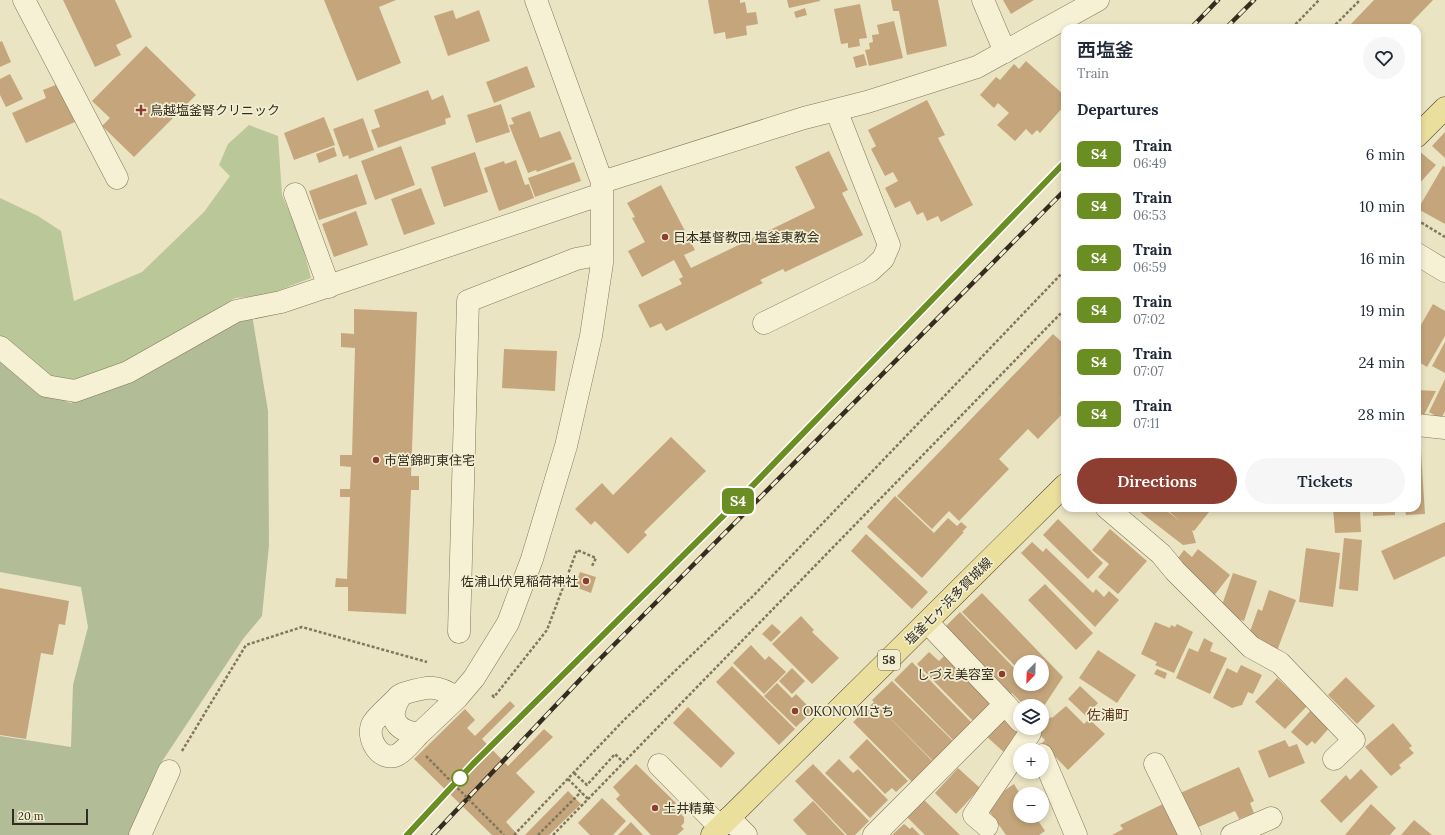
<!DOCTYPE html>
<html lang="en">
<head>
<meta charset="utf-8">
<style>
  :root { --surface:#fff; --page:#f6f6f7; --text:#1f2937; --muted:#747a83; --accent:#8d3e30 }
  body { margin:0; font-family:Lora,"Noto Sans JP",serif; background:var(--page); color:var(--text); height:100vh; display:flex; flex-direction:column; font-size:15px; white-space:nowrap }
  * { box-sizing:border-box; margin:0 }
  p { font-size:13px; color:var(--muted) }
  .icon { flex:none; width:22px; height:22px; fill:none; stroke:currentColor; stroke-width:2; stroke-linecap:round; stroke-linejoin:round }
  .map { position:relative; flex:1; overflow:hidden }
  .drawer { position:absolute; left:1061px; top:24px; width:360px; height:488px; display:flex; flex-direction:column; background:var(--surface); border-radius:12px; box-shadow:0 2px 6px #0003 }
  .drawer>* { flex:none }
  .badge { padding:0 8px; border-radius:6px; font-size:14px; line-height:26px }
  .needle { width:26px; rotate:203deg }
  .fabs { position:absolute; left:1013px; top:655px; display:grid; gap:8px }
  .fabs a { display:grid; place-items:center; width:36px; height:36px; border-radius:50%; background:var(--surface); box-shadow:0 2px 6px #0003; font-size:20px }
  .scale { position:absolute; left:12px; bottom:10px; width:76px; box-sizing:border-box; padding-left:4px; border:2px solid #342c1e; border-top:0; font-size:11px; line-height:14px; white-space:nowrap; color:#342c1e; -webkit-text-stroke:3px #f2eed2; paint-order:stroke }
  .map>.badge { position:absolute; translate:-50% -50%; box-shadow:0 0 0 2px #fff }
  h2 { padding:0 16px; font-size:15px; line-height:36px }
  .round { display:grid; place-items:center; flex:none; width:42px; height:42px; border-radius:21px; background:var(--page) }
  .summary { display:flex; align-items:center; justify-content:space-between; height:68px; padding:0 16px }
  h1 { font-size:19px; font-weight:600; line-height:30px }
  .action { display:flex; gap:8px; margin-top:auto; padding:8px 16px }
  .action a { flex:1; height:46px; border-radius:24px; background:var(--accent); color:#fff; font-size:16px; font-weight:600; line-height:46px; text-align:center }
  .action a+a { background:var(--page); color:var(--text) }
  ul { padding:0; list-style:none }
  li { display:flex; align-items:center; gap:12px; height:52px; padding:0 16px }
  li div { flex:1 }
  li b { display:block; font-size:15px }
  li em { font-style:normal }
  li .badge { min-width:44px; font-weight:700; text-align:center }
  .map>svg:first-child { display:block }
</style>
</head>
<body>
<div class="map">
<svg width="1445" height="835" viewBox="0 0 1445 835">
  <rect width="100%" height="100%" fill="#eae4c3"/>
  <path fill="#bac798" d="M249 125 278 136 282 195 301 240 311 278 264 296 235 298 125 365 71 383 47 378 0 335V198L38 216 61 231 74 301 142 272 204 212 230 176 219 165 228 144Z"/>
  <path fill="#b2bc97" d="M252 315 268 411 269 545 262 616 243 639 157 769 133 835H0V736L71 747 73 685 88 627 81 587 0 572V360L39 390 70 403 100 392Z"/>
  <path fill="#c5a67c" d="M63 0H115L132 37 116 45 121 55 95 67Z
    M324 0H396L379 7 401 63 357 81Z
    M708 0H740V3L745 2 747 13 756 12 758 24 746 26 747 35 726 39 725 32 714 34Z
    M787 0H820V1L789 8Z
    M891 0H938L947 46 907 55 899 11H893Z
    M1003 0H1034L1011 14Z
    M1374 0H1433L1406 28H1356L1351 24Z
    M860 4 867 38 859 39 860 46 848 48V43L841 44 834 9Z
    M805 8 807 15 796 18 794 12Z
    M453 10 456 19 479 10 490 41 448 56 434 16Z
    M894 21 903 58 869 66 865 50 870 49 869 43 873 42 872 35 879 34 877 25Z
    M2 41 11 62 0 67V42Z
    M146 46 196 95 134 157 102 126 110 118 92 101Z
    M864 54 867 65 856 68 853 57Z
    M1026 61 1065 96V105L1040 133 1037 130 1032 135 1026 129 1015 141 997 125 1009 113 998 103 994 108 980 95 996 77 1000 80 1014 64 1019 69Z
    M527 66 535 87 494 103 486 82Z
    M10 74 23 99 6 107 0 95V79Z
    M58 84 75 122 26 143 12 113 46 98 43 90Z
    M428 90 432 100 443 95 451 117 445 119 446 124 378 148 371 130 380 127 374 110Z
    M927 100 945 135 938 138 973 205 941 222 938 216 927 221 923 212 917 215 910 201 895 208 885 188 898 181 893 172 885 176 871 149 876 146 868 130Z
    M501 104 510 132 476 143 467 115Z
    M530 111 540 138 560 131 572 159 537 172 536 170 528 173 509 125 514 124 511 118Z
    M324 117 335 145 294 160 284 133Z
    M363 118 374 150 349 159 348 155 343 157 333 129Z
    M1445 132V158L1432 146Z
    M401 146 415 185 375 200 361 161Z
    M334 147 337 156 319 163 316 154Z
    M829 151 848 190 842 193 863 235 785 272 783 269 760 280 763 283 666 331 661 323 650 328 638 305 682 284 679 279 683 277 674 260 642 277 628 251 645 242 632 218 635 217 627 203 661 185 695 250 684 255 691 268 815 208 795 167Z
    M1419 151 1436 165 1417 186V153Z
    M475 152 488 192 444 207 431 167Z
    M516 160 525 185 529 184 534 198 499 211 484 168 504 161 505 164Z
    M574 162 581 181 535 197 528 178Z
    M1443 166 1445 167V224L1418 209Z
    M357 174 367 204 319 220 309 191Z
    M421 188 435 224 404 235 391 199Z
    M356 211 368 245 334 257 322 224Z
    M1433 304 1445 311V336L1427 367 1417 361V332Z
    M354 309 417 312 411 476H419V490H411L406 614 348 611V587H335L336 578 347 579 350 497H340V489H350L351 467 340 466V455H352L355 348 341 347V333L354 334Z
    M1053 334 1065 345V391L1061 396 1065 392V402L1059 397 1065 403V411L1038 439 1028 429 999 459 1009 469 959 521 949 511 932 529 897 496Z
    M1445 342V373L1432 366Z
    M504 349 557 351 555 391 502 388Z
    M1445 379V411L1441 419 1429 412Z
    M1417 390 1436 391 1423 417 1417 416Z
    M1417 436H1420L1425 514 1406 515 1405 508H1417Z
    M671 437 706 471 644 532 647 535 628 554 595 521 591 525 575 509 602 483 613 495Z
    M895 496 934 533 948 518 957 526 961 522 967 527 962 532H964L922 578 867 527Z
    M1135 508H1163L1180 521 1165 508H1204L1209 512 1194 531 1192 530 1196 543 1183 545Z
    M1306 508H1331V509L1306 510Z
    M1333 508H1368V511H1360L1361 532 1335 533Z
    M1373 508H1395V515L1373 516Z
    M1058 519 1103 563 1088 579 1043 535Z
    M1445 522V556L1394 580 1381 551Z
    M1110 529 1147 561 1118 594 1098 577 1109 564 1092 550Z
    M866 534 928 592 912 609 851 551Z
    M1344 538 1362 540 1358 591 1339 589Z
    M1032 542 1043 552 1046 548 1093 593 1096 589 1104 597 1109 591 1119 600 1095 627 1021 553Z
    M1306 548 1340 553 1333 607 1299 602Z
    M1198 549 1230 575 1213 597 1175 562 1184 550 1192 557Z
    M580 572 596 577 591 593 575 587Z
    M1233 573 1257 581 1244 621 1228 615 1221 608Z
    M1045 584 1093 633 1076 650 1028 600Z
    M0 588 69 601 65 625 59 624 53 655 41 653 26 739 0 735Z
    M1269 590 1296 600 1277 651 1248 637 1258 609 1262 611Z
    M982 593 1063 677 1042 709V706H1025L1012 693 1008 697 942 630 960 612 1020 674V684H1042V662H1020V671L962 612Z
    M801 616 814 630 812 632 839 658 812 684 772 644Z
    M1155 622 1170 628 1171 625 1175 627 1177 624 1193 632 1174 673 1155 665 1157 662 1141 654Z
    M772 624 781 632 771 642 762 634Z
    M1204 638 1213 643 1210 651 1227 658 1210 694 1176 678 1189 648 1198 652Z
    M751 645 765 660 769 656 786 672 764 694 733 663Z
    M1098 650 1136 675 1117 703 1079 678Z
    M929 652 939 661 945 655 994 705 975 723 917 664Z
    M912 662 974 725 956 743 894 680Z
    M1241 665 1262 675 1253 694 1248 692 1242 705 1232 708 1213 698 1227 668 1237 673Z
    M732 666 795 729 779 745 716 682Z
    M792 668 805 681 792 694 779 681Z
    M1157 669 1167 673 1165 679 1154 674Z
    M1346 677 1375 706 1357 724 1328 695Z
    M1277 678 1307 706 1285 729 1255 702Z
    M892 681 957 745 936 764 872 700Z
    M777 683 792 698 796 694 813 711 796 727 764 696Z
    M1080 686 1098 703 1086 716 1068 699Z
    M510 701 515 706 482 739 508 766 544 729 553 737 516 773 535 792 506 822 518 835H492L414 759 465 709 475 720 467 728 475 736Z
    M874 702 936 765 915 785 853 722Z
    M1066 706 1084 724 1089 719 1105 734 1068 770 1042 743 1045 740 1038 733 1047 725 1045 722 1051 717 1052 718Z
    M688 707 735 753 721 768 673 723Z
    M1311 710 1330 727 1315 744 1312 741 1307 746 1291 732Z
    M1003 716 1023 733 1007 755 986 736Z
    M1393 723 1412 746 1409 748 1414 753 1399 765 1401 768 1391 776 1365 747Z
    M867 739 908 781 896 792 892 788 885 794 849 757Z
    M1285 740 1289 747 1297 744 1305 763 1269 778 1258 751Z
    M839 759 853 773 858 769 888 800 870 818 825 773Z
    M636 764 676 803 673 806 684 817V823L681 826 684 829 677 835H651L616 799 620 795 613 787Z
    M813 764 869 821 855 835H847L795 781Z
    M1239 767 1254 801 1250 803 1254 813 1239 819 1235 811 1194 829 1178 794Z
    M958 768 980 788 956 814 935 793Z
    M1361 769 1378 787 1341 823 1320 801 1346 775 1350 780Z
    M1014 784 1020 794V816H1035L1045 831 1039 835H1006L987 808 998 801 995 797Z
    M568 791 581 804 549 835H525Z
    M602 798 626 821 613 835H590L578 823Z
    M922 798 960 835H925L905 815Z
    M813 801 845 835H807L793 820Z
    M1165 803 1181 835H1112L1123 829 1120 825Z
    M1371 804 1396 828 1390 835H1345Z
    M1414 820 1432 835H1401Z
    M631 822 643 835H618Z
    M904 824 910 829 912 827 920 835H892Z"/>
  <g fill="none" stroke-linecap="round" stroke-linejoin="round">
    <g stroke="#83765b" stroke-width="23">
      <path id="minor" d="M24 0 117 178
        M983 0 1005 52
        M602 182 804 118 867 102 977 67 1098 0
        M295 194 329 287
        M1417 254 1445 271
        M764 323 870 271 883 259 889 245 836 110
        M0 347 46 386 75 391 128 372 236 311 281 302 602 194
        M1417 425 1445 428
        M1107 508 1161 554 1175 571 1251 647 1280 663 1354 740 1334 759
        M459 632 468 301 576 259 602 254
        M399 696C391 705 380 713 373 723 365 737 380 763 397 755 405 751 413 740 419 734
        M457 698C435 683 426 687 402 694 387 716 393 730 419 734L457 698 474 678 508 623 532 559 566 446 591 336 602 263V182L536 0
        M1005 704 1020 721
        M1042 755 1076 835
        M1155 764 1190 835
        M659 765 720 827
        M729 818 746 835
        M987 826 974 815 1030 733
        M140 835 169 771
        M874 835 1005 704 927 622
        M1232 835 1271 818"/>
    </g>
    <g stroke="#51442f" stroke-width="23">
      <path id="major" d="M1417 136 1445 108
        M712 835 1065 485"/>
    </g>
    <path stroke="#83765b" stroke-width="2.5" stroke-dasharray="3 2" stroke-linecap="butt" d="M1292 28 1319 0
      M1332 28 1360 0
      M1417 220 1445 237
      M492 695 494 697 547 630 577 550 596 558 592 566
      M182 751 246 645 302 627 427 662
      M574 773 587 785 615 754 623 762
      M568 779 588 799
      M514 835 624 720 754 595 1065 270
      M538 835 581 792
      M553 835 1065 309"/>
    <use href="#minor" stroke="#f6f1d5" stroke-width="22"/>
    <use href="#major" stroke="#ebdf9d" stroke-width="22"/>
    <g stroke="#342c1e" stroke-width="4.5">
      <path id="rail" d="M1191 28 1218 0
        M1226 28 1254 0
        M407 835 473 764 731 508 1065 162
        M433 835 593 666 1065 190"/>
    </g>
    <use href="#rail" stroke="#f2eed2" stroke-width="3" stroke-dasharray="9" stroke-linecap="butt"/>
    <path stroke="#83765b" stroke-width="2.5" stroke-dasharray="3 2" stroke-linecap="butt" d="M426 756 504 835"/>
  </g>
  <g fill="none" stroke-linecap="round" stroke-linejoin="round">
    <g stroke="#fff" stroke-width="9">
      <path id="line" d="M407 835 473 764 731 508 1065 162"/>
    </g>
    <use href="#line" stroke="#6b8e23" stroke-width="6"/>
  </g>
  <g fill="#8d3e30" stroke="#f2eed2" stroke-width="1.5">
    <path d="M139 104h4v4h4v4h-4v4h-4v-4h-4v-4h4z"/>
    <circle cx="665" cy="237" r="4"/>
    <circle cx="376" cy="460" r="4"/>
    <circle cx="586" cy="581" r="4"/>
    <circle cx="1002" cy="674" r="4"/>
    <circle cx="795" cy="711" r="4"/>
    <circle cx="655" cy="808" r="4"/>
  </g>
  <circle fill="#fff" stroke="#6b8e23" stroke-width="2" cx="460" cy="778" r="8"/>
  <g text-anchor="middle" stroke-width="3.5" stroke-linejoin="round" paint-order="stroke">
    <rect fill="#f2eed2" stroke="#6d6654" stroke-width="1" x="878" y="650" width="22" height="20" rx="3"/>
    <g font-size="12" font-weight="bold" fill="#342c1e">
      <text x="889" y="664">58</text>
    </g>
    <g font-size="13" fill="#342c1e" stroke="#f2eed2" text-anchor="start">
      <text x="150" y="115">鳥越塩釜腎クリニック</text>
      <text x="673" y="242">日本基督教団 塩釜東教会</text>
      <text x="384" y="465">市営錦町東住宅</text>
      <text x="578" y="586" text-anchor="end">佐浦山伏見稲荷神社</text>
      <text x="994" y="679" text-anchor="end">しづえ美容室</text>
      <text x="803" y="716">OKONOMIさち</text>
      <text x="663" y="813">土井精菓</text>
    </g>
    <g font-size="13" fill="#342c1e" stroke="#f2eed2">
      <text transform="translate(948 601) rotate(-45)" y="5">塩釜七ヶ浜多賀城線</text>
    </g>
    <g font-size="14" fill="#5d3721" stroke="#f2eed2">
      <text x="1108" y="720">佐浦町</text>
    </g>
  </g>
</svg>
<div class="fabs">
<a><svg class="needle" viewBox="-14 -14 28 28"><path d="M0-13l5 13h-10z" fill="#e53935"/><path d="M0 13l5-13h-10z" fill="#747a83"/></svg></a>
<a><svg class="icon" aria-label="layers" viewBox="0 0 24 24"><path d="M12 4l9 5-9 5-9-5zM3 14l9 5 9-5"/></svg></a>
<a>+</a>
<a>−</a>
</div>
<div class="scale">20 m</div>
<b class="badge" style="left:738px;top:501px;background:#6b8e23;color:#fff">S4</b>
<section class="drawer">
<div class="summary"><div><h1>西塩釜</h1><p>Train</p></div><a class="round"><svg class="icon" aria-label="heart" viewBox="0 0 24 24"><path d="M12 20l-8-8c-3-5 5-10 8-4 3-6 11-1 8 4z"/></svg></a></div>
<h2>Departures</h2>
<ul>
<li><span class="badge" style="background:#6b8e23;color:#fff">S4</span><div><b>Train</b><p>06:49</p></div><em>6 min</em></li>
<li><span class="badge" style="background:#6b8e23;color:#fff">S4</span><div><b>Train</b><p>06:53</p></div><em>10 min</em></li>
<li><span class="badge" style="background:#6b8e23;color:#fff">S4</span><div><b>Train</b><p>06:59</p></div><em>16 min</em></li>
<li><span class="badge" style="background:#6b8e23;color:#fff">S4</span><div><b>Train</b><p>07:02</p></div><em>19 min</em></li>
<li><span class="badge" style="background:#6b8e23;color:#fff">S4</span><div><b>Train</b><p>07:07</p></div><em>24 min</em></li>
<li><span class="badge" style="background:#6b8e23;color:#fff">S4</span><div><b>Train</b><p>07:11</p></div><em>28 min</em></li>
</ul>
<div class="action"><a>Directions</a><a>Tickets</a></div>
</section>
</div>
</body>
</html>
